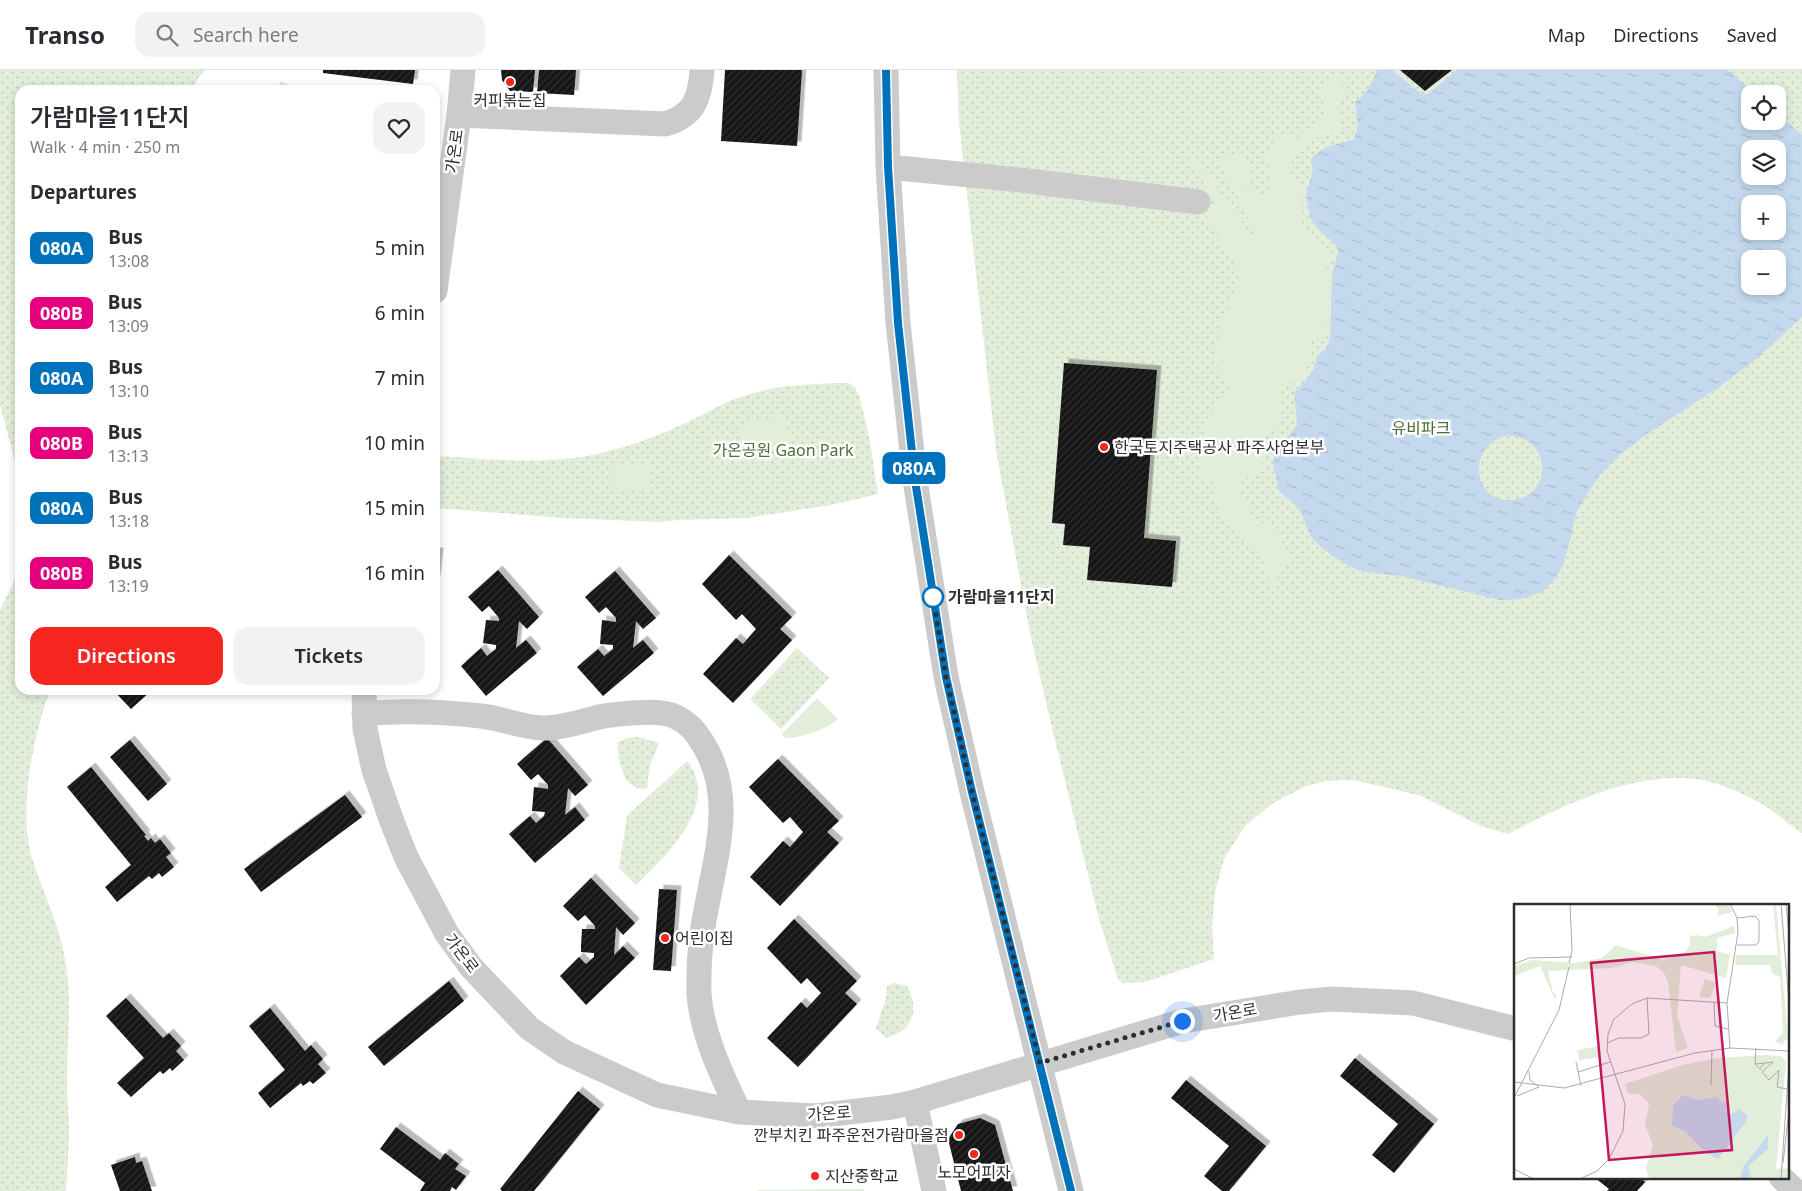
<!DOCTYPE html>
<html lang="en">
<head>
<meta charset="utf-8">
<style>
  :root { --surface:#fff; --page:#f2f2f3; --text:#2b2b33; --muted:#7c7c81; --line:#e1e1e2; --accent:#f5261f }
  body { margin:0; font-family:"Noto Sans","Noto Sans KR",sans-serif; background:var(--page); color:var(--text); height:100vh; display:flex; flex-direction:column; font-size:19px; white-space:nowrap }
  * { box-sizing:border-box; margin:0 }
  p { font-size:16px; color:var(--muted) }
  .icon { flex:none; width:28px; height:28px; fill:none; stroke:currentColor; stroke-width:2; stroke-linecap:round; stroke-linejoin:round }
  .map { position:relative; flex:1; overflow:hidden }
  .panel { position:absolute; left:15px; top:15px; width:425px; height:610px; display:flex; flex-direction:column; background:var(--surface); border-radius:15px; box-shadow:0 2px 8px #0003 }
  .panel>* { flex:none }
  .badge { padding:0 10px; border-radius:8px; font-size:18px; line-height:32px }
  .fabs { position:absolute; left:1741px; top:15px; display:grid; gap:10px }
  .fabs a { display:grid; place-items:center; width:45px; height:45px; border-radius:10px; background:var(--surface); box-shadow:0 2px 8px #0003; font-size:25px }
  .you { position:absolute; width:25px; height:25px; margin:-12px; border:4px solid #fff; border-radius:50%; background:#1a73e8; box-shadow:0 0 0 8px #1a73e833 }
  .map>.badge { position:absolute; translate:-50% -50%; box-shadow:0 0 0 2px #fff }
  h2 { padding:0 15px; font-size:19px; line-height:45px }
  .round { display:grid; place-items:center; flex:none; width:52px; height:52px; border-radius:15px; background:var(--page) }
  .headline { display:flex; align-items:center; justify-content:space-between; height:85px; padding:0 15px }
  h1 { font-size:24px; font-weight:600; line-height:38px }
  .action { display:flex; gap:10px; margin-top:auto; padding:10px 15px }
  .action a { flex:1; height:58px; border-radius:15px; background:var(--accent); color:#fff; font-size:20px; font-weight:600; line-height:58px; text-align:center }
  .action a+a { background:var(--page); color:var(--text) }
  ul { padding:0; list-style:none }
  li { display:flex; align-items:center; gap:15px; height:65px; padding:0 15px }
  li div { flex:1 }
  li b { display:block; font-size:19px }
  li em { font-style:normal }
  li .badge { min-width:55px; font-weight:700; text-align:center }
  header { display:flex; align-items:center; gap:30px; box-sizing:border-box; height:70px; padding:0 25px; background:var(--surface); border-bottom:1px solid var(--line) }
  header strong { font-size:24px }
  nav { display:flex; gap:28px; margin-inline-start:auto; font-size:18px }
  .search { width:350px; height:45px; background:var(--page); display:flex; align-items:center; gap:12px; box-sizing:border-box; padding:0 18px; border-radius:15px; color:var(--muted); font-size:19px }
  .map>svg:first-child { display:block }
</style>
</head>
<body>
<header>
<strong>Transo</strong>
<div class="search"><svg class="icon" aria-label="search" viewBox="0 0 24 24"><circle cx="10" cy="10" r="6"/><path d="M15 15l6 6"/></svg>Search here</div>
<nav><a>Map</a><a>Directions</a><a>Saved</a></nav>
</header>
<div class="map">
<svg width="1802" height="1121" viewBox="0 0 1802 1121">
  <defs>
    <pattern id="grass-dots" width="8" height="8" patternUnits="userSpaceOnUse" patternTransform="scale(1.25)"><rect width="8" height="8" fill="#e2edda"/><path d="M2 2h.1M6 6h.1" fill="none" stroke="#c2ccbb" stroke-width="1.8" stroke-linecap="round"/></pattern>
    <pattern id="water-ripples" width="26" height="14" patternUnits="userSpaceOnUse" patternTransform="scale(1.25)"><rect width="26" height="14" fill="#c4d9ee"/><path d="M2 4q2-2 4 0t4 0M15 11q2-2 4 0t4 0" fill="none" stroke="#a9bbcc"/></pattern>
    <pattern id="building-hatch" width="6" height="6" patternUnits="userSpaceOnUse" patternTransform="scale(1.25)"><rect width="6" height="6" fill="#151515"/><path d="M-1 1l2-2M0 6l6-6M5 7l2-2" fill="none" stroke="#2f2f2f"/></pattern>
    <filter id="shadow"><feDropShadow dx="4.5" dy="-4.5" stdDeviation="0" flood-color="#0004"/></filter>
  </defs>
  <rect width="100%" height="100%" fill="#fff"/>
  <path fill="url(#grass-dots)" fill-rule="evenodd" d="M0 0H205L198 8 193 20H20V411L0 335Z
    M957 0H1802V763C1788 754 1774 741 1759 732 1748 727 1736 721 1724 716 1656 690 1568 732 1508 764L1481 756 1421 726 1389 718 1353 710 1326 711 1304 717 1273 733 1245 756 1224 789 1215 822 1212 855 1214 889 1145 912 1123 913 1118 909 1099 849 1051 654 1030 563 996 380 959 52ZM1750 24H1778V51H1750ZM1750 79H1778V106H1750ZM1750 134H1778V161H1750ZM1750 189H1778V216H1750Z
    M841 313H849L855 318 859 325 869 366 878 424 831 435 747 448 679 450 660 452 564 448 435 438V386C494 389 555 397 613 380 639 373 664 363 688 352 708 342 726 331 747 325 776 315 810 314 841 313Z
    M20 499V620H50C34 664 19 734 30 781 40 817 59 852 65 889 73 932 66 975 67 1018 67 1032 69 1046 69 1060 69 1080 67 1101 66 1121H0V540Z
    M797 578 829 608 781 659 750 629Z
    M635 667 643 668 659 673 650 695 647 718C624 724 617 689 618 672L628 668Z
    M687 691C722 733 665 787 636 815L619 798 627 746Z
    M894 913 907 916C920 940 913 961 886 968L876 958 886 928 887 916Z"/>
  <path fill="#e2edda" d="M1337 6 1347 17 1337 34 1341 61 1309 70 1288 98 1303 123 1302 157 1334 185 1325 202 1329 209 1327 266 1313 269 1305 305 1281 320V355L1260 373 1266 387 1256 405 1238 410 1237 414 1252 447 1272 458 1281 470 1289 487 1273 515 1268 509 1262 485 1226 455 1216 433 1213 409 1199 407 1206 351 1231 314 1214 293 1219 257 1242 206 1206 150 1216 130 1191 95 1193 84 1254 169 1256 164 1218 89 1244 83 1253 106 1247 118 1262 129 1272 111 1265 88 1276 66 1297 68 1326 42 1320 24Z
    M281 11 300 20H277Z
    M785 345 791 377 745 387 738 355Z
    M612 393 652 394 651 419 611 418Z
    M817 628 838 649C826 660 801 668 785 668L782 664Z
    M864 1119V1121H757V1120Z"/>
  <path fill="url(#water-ripples)" fill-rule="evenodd" d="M1377 0H1392L1422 24H1428L1457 0H1728L1755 24H1750V51H1778V44L1802 65V247L1761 285 1718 318 1641 368 1618 386 1598 407 1577 441 1564 493 1555 509 1542 522 1521 529 1500 530 1401 506 1365 502 1355 499 1334 487 1320 476 1311 467 1299 438 1279 421 1273 395 1275 381 1294 360 1296 355 1297 349 1294 323 1307 309 1313 301 1317 286 1326 279 1330 269 1332 206 1338 182V177L1319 160 1310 147 1306 124 1313 100 1311 89C1321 76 1340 74 1354 69L1358 56 1355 32C1368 22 1371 16 1377 0ZM1750 79H1778V106H1750ZM1750 134H1778V161H1750ZM1750 189H1778V216H1750ZM1506 366C1551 364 1555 426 1513 430 1473 434 1465 377 1506 366Z"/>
  <path fill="url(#building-hatch)" filter="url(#shadow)" d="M323 0H415L413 14 323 3Z
    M501 0H535L533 22 510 21 502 10Z
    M539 0H576L574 25 537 23Z
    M725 0H802L797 76 721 71Z
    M1400 0H1452L1425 21Z
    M1064 293 1157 300 1144 468 1176 471 1172 517 1087 510 1090 477 1063 475 1065 454 1052 453Z
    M435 482H439L436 510H435Z
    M729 485 792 547 780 559 792 570 733 633 703 604 736 568 743 574 756 559 742 544 736 550 702 514Z
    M498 500 539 547 527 559 519 551 516 578 526 570 537 583 486 626 461 596 481 578 487 586 496 579V575L483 573 486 550 499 551V548L489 536 482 542 468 527Z
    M615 501 656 548 643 559 636 551 633 578 643 570 654 583 603 626 577 597 598 579 604 586 613 579V575L600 574 602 550 616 552V548L606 537 599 543 585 527Z
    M113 620H152L131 639Z
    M547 668 588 715 575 726 568 718 565 745 575 737 585 750 535 793 509 764 530 746 536 753 544 746 545 742 532 741 534 717 548 719V715L538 704 531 710 517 694Z
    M130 670 167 714 148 731 110 687Z
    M778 689 839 751 827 762 839 773 780 836 750 807 783 771 790 777 803 762 790 747 783 753 749 717Z
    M91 697 146 765 144 766 148 771 151 768 155 773 160 769 171 783 166 787 174 797 162 807 159 803 152 809 149 806 117 832 105 817 131 795 67 717Z
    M345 725 362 747 261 822 244 799Z
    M591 808 635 853 623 865 616 857 614 885 623 876 635 888 586 935 560 906 579 887 586 894 594 887V883L581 882V876L582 859H595V856L585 845 578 851 563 836Z
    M659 819 677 820 671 901 653 900Z
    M794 849 857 911 845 923 857 934 798 997 767 968 801 932 807 938 821 923 807 908 801 914 767 878Z
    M449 911 464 931 384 996 368 977Z
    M126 928 163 968 169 963 181 976 176 981 184 990 172 1001 170 998 163 1004 160 1001 131 1027 117 1013 144 988 106 946Z
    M270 938 305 981 311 975 323 989 318 994 326 1003 313 1014 310 1011 303 1016 301 1013 270 1038 258 1023 285 1000 249 956Z
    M1355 988 1434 1054 1394 1103 1372 1085 1398 1054 1340 1006Z
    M1186 1010 1266 1076 1229 1121H1222L1204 1106 1229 1076 1171 1028Z
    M578 1021 600 1039 534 1121H502L500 1119Z
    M980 1048 995 1055 1013 1121H961L948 1069 958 1054Z
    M396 1057 440 1090 445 1083 459 1094 455 1099 466 1106 456 1120 452 1117 450 1121H420L425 1113 380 1079Z
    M135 1087 136 1093 142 1091 152 1121H120L111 1095Z
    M1594 1107H1639L1645 1112 1637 1121H1607L1609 1119Z"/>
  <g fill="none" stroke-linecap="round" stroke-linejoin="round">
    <path stroke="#cbcbcb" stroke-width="25" d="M886 0 888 97 898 253 915 410 946 607 972 722 1071 1121
      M459 45 665 54C694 46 700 28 702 0
      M888 97 1020 110 1198 132
      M435 221 459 45 463 0
      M364 620 365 659 374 700 391 749 406 787 447 864 471 897 529 958 564 982 657 1025 739 1042 815 1046 892 1037 915 1032 1183 951 1300 932 1332 929 1413 933 1516 959
      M364 644C402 640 443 642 481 646 502 648 523 658 545 658 564 658 585 650 604 646 616 644 649 641 661 643 676 644 690 654 698 666 735 717 719 773 708 830 701 861 698 893 699 924 702 965 722 1005 739 1042
      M915 1032 934 1121
      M1781 1107 1795 1121"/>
  </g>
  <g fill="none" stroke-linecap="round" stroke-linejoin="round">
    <g stroke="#fff" stroke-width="11">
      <path id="line" d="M886 0 888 97 898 253 915 410 946 607 972 722 1071 1121"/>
    </g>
    <use href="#line" stroke="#0072bc" stroke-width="8"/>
    <path stroke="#2e2e2e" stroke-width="5" stroke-dasharray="0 9" d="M933 527 946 607 972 722 1040 993 1182 951"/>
  </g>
  <g fill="#f5261f" stroke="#fff" stroke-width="2">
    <circle cx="510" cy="12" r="5"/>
    <circle cx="1104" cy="377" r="5"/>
    <circle cx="665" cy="868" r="5"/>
    <circle cx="959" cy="1065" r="5"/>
    <circle cx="974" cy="1084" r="5"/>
    <circle cx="815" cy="1106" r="5"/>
  </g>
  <circle fill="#fff" stroke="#0072bc" stroke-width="2.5" cx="933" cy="527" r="10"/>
  <g text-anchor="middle" stroke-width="5" stroke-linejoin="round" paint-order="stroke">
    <g font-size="16" fill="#2e2e2e" stroke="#fff" text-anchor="start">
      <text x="510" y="36" text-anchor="middle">커피볶는집</text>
      <text x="1114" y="383">한국토지주택공사 파주사업본부</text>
      <text x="675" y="874">어린이집</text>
      <text x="949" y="1071" text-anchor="end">깐부치킨 파주운전가람마을점</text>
      <text x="974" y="1108" text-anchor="middle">노모어피자</text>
      <text x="825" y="1112">지산중학교</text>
    </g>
    <g font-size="16" fill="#2e2e2e" stroke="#fff">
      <text transform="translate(454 81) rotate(-82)" y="6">가온로</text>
      <text transform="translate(462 883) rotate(53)" y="6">가온로</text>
      <text transform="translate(1235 942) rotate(-10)" y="6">가온로</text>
      <text transform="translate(829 1043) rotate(-4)" y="6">가온로</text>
    </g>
    <g font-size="16" fill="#4b6d37" stroke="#fff">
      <text x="1421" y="364">유비파크</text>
      <text x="783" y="386">가온공원 Gaon Park</text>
    </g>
    <g font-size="16" font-weight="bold" fill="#2e2e2e" stroke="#fff" text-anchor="start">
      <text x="948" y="533">가람마을11단지</text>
    </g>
  </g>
  <g transform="translate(1514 834)">
    <rect width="275" height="275" fill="#fff"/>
    <path d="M201 0H214L218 8 203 12 205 6ZM259 0H262L274 133 268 141 261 137 269 129 266 73 258 69 256 61H221L222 51H264ZM220 22 221 29 203 34V47L216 51 212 74 167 61 163 112 174 144 162 148 154 78 150 69 142 62 119 58 98 64 34 67 39 89 43 90 41 96 26 62 0 72V63L6 60 18 56 62 59 88 54 102 41 149 56 171 48 176 41V33L182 31 191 33ZM251 151 267 152 272 158 262 265 275 264V275H136L132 264 139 241 131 221 135 200 126 190H114L111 180 168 161 204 154Z" fill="#e2edda"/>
    <path d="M191 75 202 79 196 94 185 93ZM85 142 86 153 65 156 64 146ZM240 160 263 184 262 187H249L246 193 237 196 234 195 239 189 234 183 227 186 229 178 238 172 237 162ZM201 180 195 187 202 182 199 188 205 189 212 196 202 190 193 196H184L167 188 159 194 156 193 167 183 190 186Z" fill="#e2edda"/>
    <path d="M169 191 184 196 203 193 206 197 214 199 211 205 217 210 225 205 233 211V216L204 255 190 247 171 227 158 222 159 201ZM254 231V245L234 262 237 275H226L229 263Z" fill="#c4d9ee"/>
    <path fill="none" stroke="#ababab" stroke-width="1" d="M216 0 223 14 224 28 213 99 216 144M267 0 275 99M272 0 275 31M223 41H242L245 38V16L241 12 223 14M55 59 58 47 56 0M0 60 15 54 58 53M200 99 201 122 214 125M93 139 105 134H127L135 130 133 94M62 158 67 182M241 160 242 144M245 165 251 159 259 158 248 168 255 176 265 166 263 183 273 185M247 166 241 160 251 159M15 167 16 176 25 183M64 168 96 158M0 178 50 184 181 149 216 144 275 147M197 181 198 146M3 192 25 183M0 194 45 106 55 63M269 259 275 206M0 265 20 275M267 274 275 160M66 275 83 267 95 255 109 227 111 200 93 147 94 130 100 115 118 100 133 94 213 99"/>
    <path fill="#c2185b" fill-opacity="0.15" stroke="#c2185b" stroke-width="2.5" d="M200 48 218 246 95 256 77 59Z"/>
    <rect width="275" height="275" fill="none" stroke="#2e2e2e" stroke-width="2.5"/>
  </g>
</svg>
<div class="fabs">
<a><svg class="icon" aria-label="locate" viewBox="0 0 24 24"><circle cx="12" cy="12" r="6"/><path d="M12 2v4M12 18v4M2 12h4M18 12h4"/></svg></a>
<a><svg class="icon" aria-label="layers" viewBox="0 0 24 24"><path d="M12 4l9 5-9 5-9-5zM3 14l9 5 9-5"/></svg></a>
<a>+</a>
<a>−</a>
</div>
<div class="you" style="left:1182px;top:951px"></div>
<b class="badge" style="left:914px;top:398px;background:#0072bc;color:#fff">080A</b>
<section class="panel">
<div class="headline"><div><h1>가람마을11단지</h1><p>Walk · 4 min · 250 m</p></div><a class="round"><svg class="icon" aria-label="heart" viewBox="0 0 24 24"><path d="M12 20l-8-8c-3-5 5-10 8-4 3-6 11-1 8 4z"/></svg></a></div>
<h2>Departures</h2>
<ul>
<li><span class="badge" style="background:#0072bc;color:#fff">080A</span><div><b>Bus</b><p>13:08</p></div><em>5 min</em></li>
<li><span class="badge" style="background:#e6007e;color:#fff">080B</span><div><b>Bus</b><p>13:09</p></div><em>6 min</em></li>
<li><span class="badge" style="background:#0072bc;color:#fff">080A</span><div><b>Bus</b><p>13:10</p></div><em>7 min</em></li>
<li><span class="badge" style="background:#e6007e;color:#fff">080B</span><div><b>Bus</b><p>13:13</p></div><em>10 min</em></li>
<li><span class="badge" style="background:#0072bc;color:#fff">080A</span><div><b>Bus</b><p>13:18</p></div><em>15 min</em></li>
<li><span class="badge" style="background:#e6007e;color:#fff">080B</span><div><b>Bus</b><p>13:19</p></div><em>16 min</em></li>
</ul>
<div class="action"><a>Directions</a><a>Tickets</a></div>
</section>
</div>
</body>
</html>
